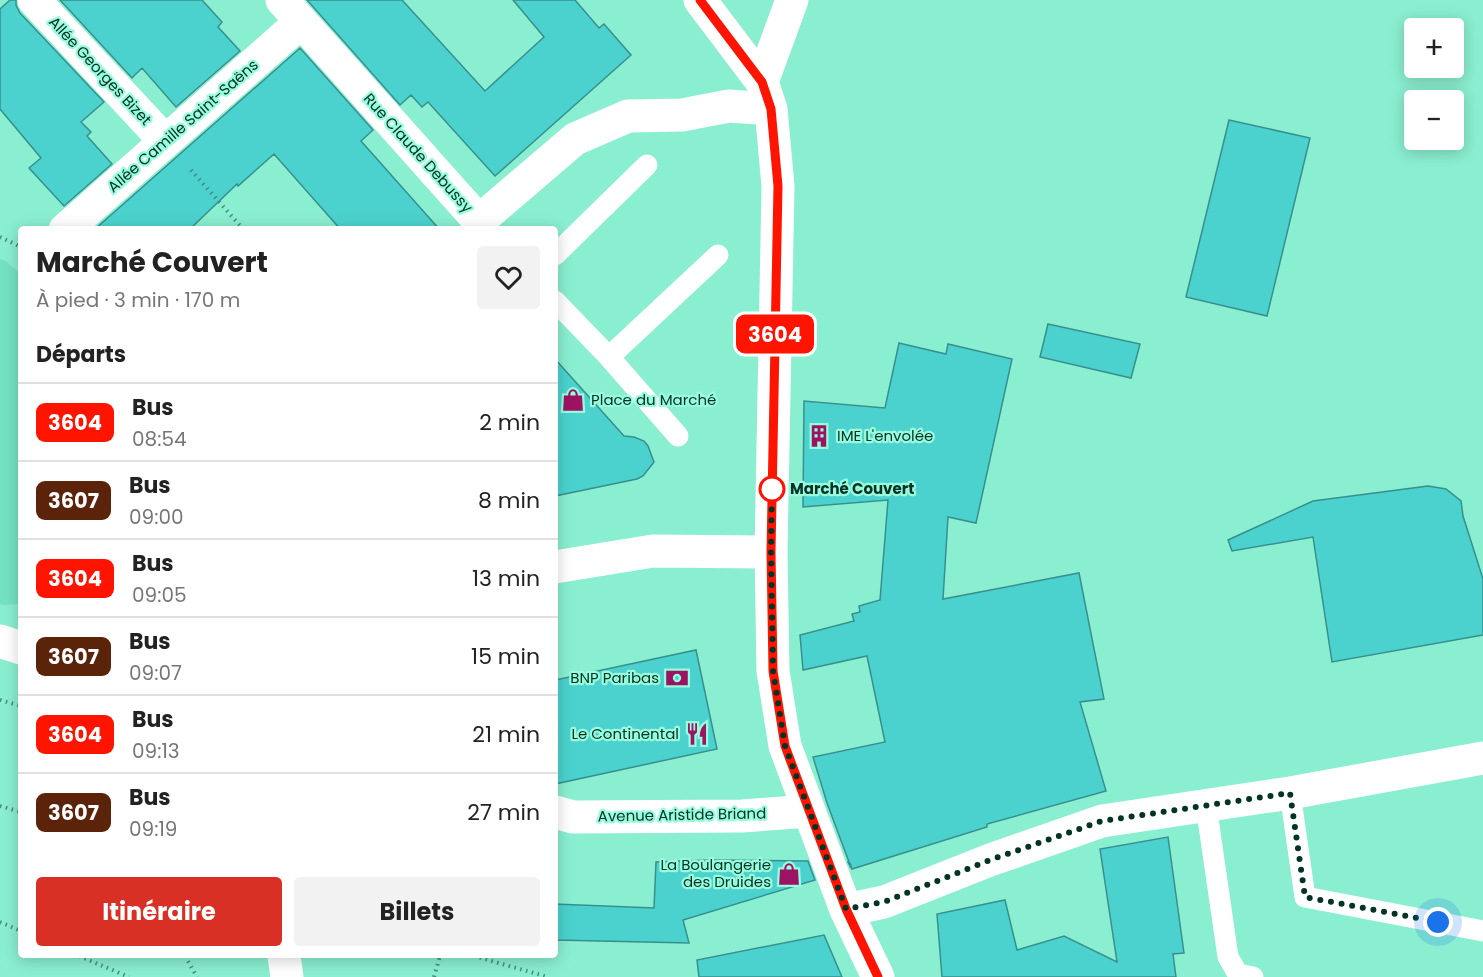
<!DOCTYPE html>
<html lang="fr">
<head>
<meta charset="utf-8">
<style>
  :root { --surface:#fff; --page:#f2f2f2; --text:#222; --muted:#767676; --line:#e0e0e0; --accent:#d93025 }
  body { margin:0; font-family:Poppins,sans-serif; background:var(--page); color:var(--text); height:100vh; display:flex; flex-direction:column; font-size:22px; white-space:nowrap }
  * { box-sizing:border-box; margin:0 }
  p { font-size:20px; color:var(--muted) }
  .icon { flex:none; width:33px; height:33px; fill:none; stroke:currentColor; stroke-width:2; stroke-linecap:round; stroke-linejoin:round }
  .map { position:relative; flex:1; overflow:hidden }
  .side { position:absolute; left:18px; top:226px; width:540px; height:732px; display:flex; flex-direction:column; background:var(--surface); border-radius:6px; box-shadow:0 3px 15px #0003 }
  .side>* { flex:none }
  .badge { padding:0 12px; border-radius:9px; font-size:21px; line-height:39px }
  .tools { position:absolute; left:1404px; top:18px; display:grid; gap:12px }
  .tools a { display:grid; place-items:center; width:60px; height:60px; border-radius:6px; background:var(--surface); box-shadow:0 3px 15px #0003; font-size:30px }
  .you { position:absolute; width:30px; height:30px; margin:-15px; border:4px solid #fff; border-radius:50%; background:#1a73e8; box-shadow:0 0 0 9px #1a73e833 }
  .map>.badge { position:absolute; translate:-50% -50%; box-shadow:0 0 0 3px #fff }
  h2 { padding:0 18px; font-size:22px; line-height:54px }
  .round { display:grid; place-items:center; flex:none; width:63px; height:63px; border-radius:6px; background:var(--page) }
  .head { display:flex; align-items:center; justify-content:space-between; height:102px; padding:0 18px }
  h1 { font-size:28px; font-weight:700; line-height:45px }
  .button { display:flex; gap:12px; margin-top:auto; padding:12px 18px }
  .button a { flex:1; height:69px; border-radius:6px; background:var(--accent); color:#fff; font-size:24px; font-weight:700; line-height:69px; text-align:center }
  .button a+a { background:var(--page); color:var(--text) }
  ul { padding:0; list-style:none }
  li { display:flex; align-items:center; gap:18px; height:78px; padding:0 18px; border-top:2px solid var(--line) }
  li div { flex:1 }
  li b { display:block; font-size:22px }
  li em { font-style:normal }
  li .badge { min-width:66px; font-weight:700; text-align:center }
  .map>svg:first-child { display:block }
</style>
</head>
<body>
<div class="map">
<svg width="1483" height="977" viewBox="0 0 1483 977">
  <rect width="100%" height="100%" fill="#8aeed0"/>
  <path fill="#74e2c2" d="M0 259 6 261 21 275V604L2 605 0 604Z"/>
  <path fill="#4bd2ce" stroke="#38908d" stroke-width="1.5" d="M10 0H16V5L20 13 104 102 81 122 91 132 87 136 112 164 64 206 29 168 41 158 0 109V9Z
    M60 0H202L222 22 218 27 240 51 176 107 142 68 132 78Z
    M307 0H402L485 91 544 37 513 0H575L599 28 604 24 631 55 495 176 428 102 422 107 411 95 400 105Z
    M300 48 373 130 361 141 440 230H341L274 154 238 186 237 184 189 230H94Z
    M1229 120 1310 138 1267 316 1186 297Z
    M1048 324 1140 344 1131 378 1040 357Z
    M899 343 946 354 948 344 1012 359 976 523 948 517 943 599 1079 573 1104 699 1080 702 1106 791 987 824V827L852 869 850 863 851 868 848 862H849L827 803 813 757 885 742 867 656 803 670 800 635 854 621 852 614 860 612 859 606 880 600 888 500 803 507 804 401 885 408Z
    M555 359 624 436 634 437 644 441 648 446 654 462 643 476 637 479 555 496Z
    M1428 486 1446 489 1461 501 1463 516 1483 579V635L1332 662 1313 537 1232 551 1228 540 1313 501Z
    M696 650 717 749 555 784V680Z
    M1168 837 1184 953 1173 954 1176 977H942L937 914 1005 900 1017 950 1064 936 1117 962 1100 849Z
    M712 860 808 861 815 880 683 920 689 943 555 940V904L654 908 656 862Z
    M824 935 842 977H699L697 960Z"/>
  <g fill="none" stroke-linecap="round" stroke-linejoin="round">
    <path stroke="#458e79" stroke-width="4" stroke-dasharray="1.5 4.5" stroke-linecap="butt" d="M191 170 244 230
      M0 237 21 247
      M0 700 21 706
      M0 806 21 812
      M0 922 21 931
      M79 956 129 977
      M185 956 197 977
      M474 956 548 977
      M434 977 440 956"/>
    <path stroke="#fff" stroke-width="21" d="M555 255 647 165
      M555 301 609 357 718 255
      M609 357 678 436
      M1290 793 1305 897 1483 931
      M1206 805 1228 957 1238 974 1253 977"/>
    <path stroke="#fff" stroke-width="33" d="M34 0 165 141
      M282 0 479 221 575 139 628 116 682 115 729 106 771 109
      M700 0 762 82 771 109 778 186 771 552 773 671 785 746 846 910 878 977
      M762 82 792 0
      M65 230 301 22
      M555 567 653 551 771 552
      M0 641 21 648
      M555 812 573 817 742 816 809 811
      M846 910 884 902 990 860 1102 821 1290 793 1483 758
      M284 956 287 977"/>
  </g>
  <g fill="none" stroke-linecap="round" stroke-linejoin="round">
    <g stroke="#fff" stroke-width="14">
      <path id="line" d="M700 0 762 82 771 109 778 186 771 552 773 671 785 746 846 909 878 977"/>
    </g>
    <use href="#line" stroke="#ff1400" stroke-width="9"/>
    <path stroke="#033226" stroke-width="6" stroke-dasharray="0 10.8" d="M772 489V483L771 552 773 671 785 746 846 909 884 902 990 860 1102 821 1290 793 1305 897 1438 922"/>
  </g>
  <defs>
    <g id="shop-bare" transform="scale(1.8)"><path d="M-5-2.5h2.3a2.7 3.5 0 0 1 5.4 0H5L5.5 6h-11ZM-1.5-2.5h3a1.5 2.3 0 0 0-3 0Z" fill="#9c1363" stroke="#98fcdd" stroke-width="2.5" paint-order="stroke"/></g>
    <g id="building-bare" transform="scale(1.8)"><path d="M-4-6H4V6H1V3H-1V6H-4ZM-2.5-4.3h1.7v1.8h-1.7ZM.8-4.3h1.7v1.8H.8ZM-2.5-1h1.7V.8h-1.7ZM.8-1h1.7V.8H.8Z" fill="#9c1363" stroke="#98fcdd" stroke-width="2.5" paint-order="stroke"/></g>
    <g id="bank-bare" transform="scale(1.8)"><path d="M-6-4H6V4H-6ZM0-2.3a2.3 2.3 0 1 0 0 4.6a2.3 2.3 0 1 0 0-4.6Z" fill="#9c1363" stroke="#98fcdd" stroke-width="2.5" paint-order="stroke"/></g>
    <g id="restaurant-bare" transform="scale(1.8)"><path d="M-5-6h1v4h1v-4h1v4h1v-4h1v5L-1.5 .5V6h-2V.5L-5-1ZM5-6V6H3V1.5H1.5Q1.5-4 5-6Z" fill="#9c1363" stroke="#98fcdd" stroke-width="2.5" paint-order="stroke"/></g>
  </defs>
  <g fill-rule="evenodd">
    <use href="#shop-bare" x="573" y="400"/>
    <use href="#building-bare" x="819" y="436"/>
    <use href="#bank-bare" x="677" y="678"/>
    <use href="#restaurant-bare" x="697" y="734"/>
    <use href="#shop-bare" x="789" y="874"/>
  </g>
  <circle fill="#fff" stroke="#ff1400" stroke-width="3" cx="772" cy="489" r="12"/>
  <g text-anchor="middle" stroke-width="4.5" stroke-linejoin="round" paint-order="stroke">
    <g font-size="15" fill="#033226" stroke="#98fcdd">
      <text transform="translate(100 71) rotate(47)" y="5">Allée Georges Bizet</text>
      <text transform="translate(183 126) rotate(-41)" y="5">Allée Camille Saint-Saëns</text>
      <text transform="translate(418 153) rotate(48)" y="5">Rue Claude Debussy</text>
      <text transform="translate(682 815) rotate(-1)" y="5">Avenue Aristide Briand</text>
    </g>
    <g font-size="15" fill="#033226" stroke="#98fcdd" text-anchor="end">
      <text x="591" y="405" text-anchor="start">Place du Marché</text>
      <text x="837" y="441" text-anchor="start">IME L'envolée</text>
      <text x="659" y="683">BNP Paribas</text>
      <text x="679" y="739">Le Continental</text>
      <text x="771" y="870">La Boulangerie<tspan x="771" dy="17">des Druides</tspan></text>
    </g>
    <g font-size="15" font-weight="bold" fill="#033226" stroke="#98fcdd" text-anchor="start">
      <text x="790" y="494">Marché Couvert</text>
    </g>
  </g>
</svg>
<div class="tools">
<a>+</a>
<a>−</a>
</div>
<div class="you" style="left:1438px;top:922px"></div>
<b class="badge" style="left:775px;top:334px;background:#ff1400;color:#fff">3604</b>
<section class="side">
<div class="head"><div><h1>Marché Couvert</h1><p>À pied · 3 min · 170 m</p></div><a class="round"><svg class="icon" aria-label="heart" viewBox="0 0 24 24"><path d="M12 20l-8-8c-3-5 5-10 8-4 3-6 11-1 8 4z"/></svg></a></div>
<h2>Départs</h2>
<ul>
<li><span class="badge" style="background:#ff1400;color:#fff">3604</span><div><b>Bus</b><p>08:54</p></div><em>2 min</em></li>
<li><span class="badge" style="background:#5a230a;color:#fff">3607</span><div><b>Bus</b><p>09:00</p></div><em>8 min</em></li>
<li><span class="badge" style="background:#ff1400;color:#fff">3604</span><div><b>Bus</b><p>09:05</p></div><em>13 min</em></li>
<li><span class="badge" style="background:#5a230a;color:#fff">3607</span><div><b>Bus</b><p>09:07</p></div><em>15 min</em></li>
<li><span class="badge" style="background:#ff1400;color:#fff">3604</span><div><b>Bus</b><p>09:13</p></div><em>21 min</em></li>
<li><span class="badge" style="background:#5a230a;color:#fff">3607</span><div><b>Bus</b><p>09:19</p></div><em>27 min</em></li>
</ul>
<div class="button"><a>Itinéraire</a><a>Billets</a></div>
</section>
</div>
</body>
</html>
